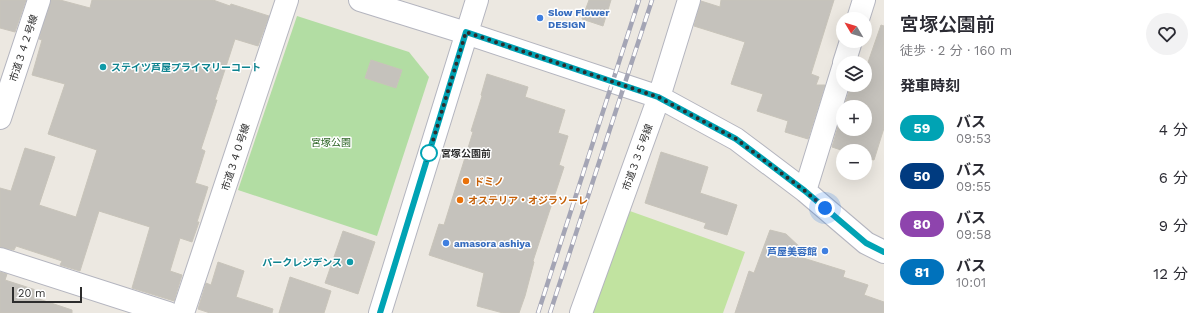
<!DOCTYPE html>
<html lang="ja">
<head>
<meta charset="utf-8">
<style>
  :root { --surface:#fff; --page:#f2f2f3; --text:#2b2b33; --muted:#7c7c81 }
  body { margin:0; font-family:"Work Sans","Noto Sans JP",sans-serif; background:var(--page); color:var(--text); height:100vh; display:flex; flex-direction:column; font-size:15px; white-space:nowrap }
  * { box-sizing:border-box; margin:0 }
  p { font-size:13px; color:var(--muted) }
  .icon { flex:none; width:22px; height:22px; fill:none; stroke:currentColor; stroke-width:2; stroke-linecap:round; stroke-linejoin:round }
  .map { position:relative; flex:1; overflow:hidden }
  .side { display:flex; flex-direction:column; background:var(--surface); width:320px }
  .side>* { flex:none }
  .badge { padding:0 8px; border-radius:13px; font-size:14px; line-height:26px }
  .needle { width:26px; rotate:308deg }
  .tools { position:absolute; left:836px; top:12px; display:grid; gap:8px }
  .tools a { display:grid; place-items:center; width:36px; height:36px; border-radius:50%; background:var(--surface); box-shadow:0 4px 16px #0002; font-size:20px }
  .scale { position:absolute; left:12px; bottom:10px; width:70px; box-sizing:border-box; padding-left:4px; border:2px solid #2d2d2d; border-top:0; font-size:11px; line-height:14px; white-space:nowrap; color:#2d2d2d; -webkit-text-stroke:3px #fff; paint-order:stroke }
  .you { position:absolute; width:20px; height:20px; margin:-10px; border:3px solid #fff; border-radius:50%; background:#1a73e8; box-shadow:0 0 0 6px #1a73e833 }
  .map>.badge { position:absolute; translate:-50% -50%; box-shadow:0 0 0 2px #fff }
  h2 { padding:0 16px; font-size:15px; line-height:36px }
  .round { display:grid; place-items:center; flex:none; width:42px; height:42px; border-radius:21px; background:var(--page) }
  .overview { display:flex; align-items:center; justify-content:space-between; height:68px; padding:0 16px }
  h1 { font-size:19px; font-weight:600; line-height:30px }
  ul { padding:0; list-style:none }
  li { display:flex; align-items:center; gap:12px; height:48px; padding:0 16px }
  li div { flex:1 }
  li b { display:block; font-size:15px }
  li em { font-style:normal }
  li .badge { min-width:44px; font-weight:700; text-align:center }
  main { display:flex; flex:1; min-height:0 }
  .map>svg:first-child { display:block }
</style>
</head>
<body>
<main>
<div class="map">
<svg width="884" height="313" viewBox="0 0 884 313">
  <rect width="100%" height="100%" fill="#ece8e1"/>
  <path fill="#b2dda3" d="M297 16 409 52 429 77 377 236 238 190Z"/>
  <path fill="#c1e3a0" d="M627 210 745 252 723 313H593Z"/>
  <path fill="#c5c2bc" stroke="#c8c4ba" d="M0 0H26L15 32 0 28Z
    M51 0H60L90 8 92 0H213L230 6 231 4 269 16 258 46 235 39 215 100H217L201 149 205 151 195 183 208 187 197 222H199L192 242 180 238 170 271 182 275 174 301 132 288 150 227 99 211 80 271 60 265 62 261 16 246 14 250 0 247V188L11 191 25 148 55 157 39 205 76 217 97 150 48 134 65 84 32 75 42 40 39 39Z
    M589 0H611L603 26 582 19Z
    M721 0H834L811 74 819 77 816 85H825L808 139 785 132 788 121 757 111 763 94 731 84 745 42 694 26 701 1 720 7Z
    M881 25 884 26V128L874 160 865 158V151H844L832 147 843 110V129H865V107H844L851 85H865V71Z
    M371 60 402 70 396 88 365 78Z
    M487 74 528 87 525 97 565 110 558 133 568 136 559 165 564 167 533 261 534 262 525 296 519 313H503L477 306 484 273 429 255 439 224 444 225 473 132 471 131 482 96 481 95Z
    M661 152 708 167 700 193 737 205 727 235 704 228 706 223 645 203Z
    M770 230 786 234 803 250 800 257 845 271 843 277 868 285 864 295 884 302V313H735L749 271 754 273Z
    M343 231 375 242 358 294 325 283Z
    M218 262 244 271 236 297 273 309 272 313H210L198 309 206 283 211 285Z
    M0 272 7 274 5 280 42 292 39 299 72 310V313H0Z
    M290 277 331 291 324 313H279Z"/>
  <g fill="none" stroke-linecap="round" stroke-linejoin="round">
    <g stroke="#b4b5bf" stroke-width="24">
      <path id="minor" d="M360 0 466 33 659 97 736 139 805 191 866 243 884 252
        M858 19 864 0
        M844 63 851 41
        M0 118 39 0
        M805 191 843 68
        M0 259 168 313
        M183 313 287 0
        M380 313 477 0
        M581 313 659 97 689 0"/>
    </g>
    <use href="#minor" stroke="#fff" stroke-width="22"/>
    <g stroke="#a4a5b5" stroke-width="4.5">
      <path id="rail" d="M538 313 639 0
        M550 313 652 0"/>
    </g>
    <use href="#rail" stroke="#fff" stroke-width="3" stroke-dasharray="9" stroke-linecap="butt"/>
  </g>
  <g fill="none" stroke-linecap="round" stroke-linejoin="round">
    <g stroke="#fff" stroke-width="9">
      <path id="line" d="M380 313 466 32 658 97 736 139 805 191 866 243 884 252"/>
    </g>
    <use href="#line" stroke="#00a3b4" stroke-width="6"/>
    <path stroke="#2d2d2d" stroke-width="4" stroke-dasharray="0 7.2" d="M429 153 427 160 466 32 658 97 736 139 805 191 825 208"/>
  </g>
  <g fill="#3f7fe0" stroke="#fff" stroke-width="1.5">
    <circle cx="540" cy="18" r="4"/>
    <circle cx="446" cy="243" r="4"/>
    <circle cx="825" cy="251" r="4"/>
  </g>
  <g fill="#0f9aa8" stroke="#fff" stroke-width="1.5">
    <circle cx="103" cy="67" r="4"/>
    <circle cx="350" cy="262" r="4"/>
  </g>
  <circle fill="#fff" stroke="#00a3b4" stroke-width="2" cx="429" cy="153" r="8"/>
  <g fill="#e8710a" stroke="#fff" stroke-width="1.5">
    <circle cx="466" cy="181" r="4"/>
    <circle cx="460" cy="200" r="4"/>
  </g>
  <g text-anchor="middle" stroke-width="3" stroke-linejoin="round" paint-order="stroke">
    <g font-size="10" font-weight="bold" fill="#366cbe" stroke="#fff" text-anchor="start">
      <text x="548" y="16">Slow Flower<tspan x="548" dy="12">DESIGN</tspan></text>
      <text x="454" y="247">amasora ashiya</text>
      <text x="817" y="255" text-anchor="end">芦屋美蓉館</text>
    </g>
    <g font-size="10" fill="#2d2d2d" stroke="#fff">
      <text transform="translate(23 48) rotate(-72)" y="4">市道３４２号線</text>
      <text transform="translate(235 157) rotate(-72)" y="4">市道３４０号線</text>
      <text transform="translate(637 157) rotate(-70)" y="4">市道３３５号線</text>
    </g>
    <g font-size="10" font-weight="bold" fill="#0d838f" stroke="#fff" text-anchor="start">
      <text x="111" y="71">ステイツ芦屋プライマリーコート</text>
      <text x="342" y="266" text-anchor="end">パークレジデンス</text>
    </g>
    <g font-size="10" fill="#2b6323" stroke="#fff">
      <text x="331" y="146">宮塚公園</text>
    </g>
    <g font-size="10" font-weight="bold" fill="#2d2d2d" stroke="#fff" text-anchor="start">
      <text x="441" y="157">宮塚公園前</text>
    </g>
    <g font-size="10" font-weight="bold" fill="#c56008" stroke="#fff" text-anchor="start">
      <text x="474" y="185">ドミノ</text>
      <text x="468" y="204">オステリア・オジラソーレ</text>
    </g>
  </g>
</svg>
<div class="tools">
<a><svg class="needle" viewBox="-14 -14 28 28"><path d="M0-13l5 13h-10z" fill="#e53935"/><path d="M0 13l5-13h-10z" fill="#7c7c81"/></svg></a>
<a><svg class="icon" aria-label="layers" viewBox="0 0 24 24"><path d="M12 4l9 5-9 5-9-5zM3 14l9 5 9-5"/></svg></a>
<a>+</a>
<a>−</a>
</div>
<div class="scale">20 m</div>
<div class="you" style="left:825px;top:208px"></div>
</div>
<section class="side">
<div class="overview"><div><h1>宮塚公園前</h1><p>徒歩 · 2 分 · 160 m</p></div><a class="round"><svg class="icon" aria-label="heart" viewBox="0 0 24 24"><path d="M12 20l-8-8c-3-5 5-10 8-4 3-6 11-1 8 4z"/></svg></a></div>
<h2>発車時刻</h2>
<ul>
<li><span class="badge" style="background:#00a3b4;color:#fff">59</span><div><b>バス</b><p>09:53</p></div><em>4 分</em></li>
<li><span class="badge" style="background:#003b80;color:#fff">50</span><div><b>バス</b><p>09:55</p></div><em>6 分</em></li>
<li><span class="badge" style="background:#8e44ad;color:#fff">80</span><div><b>バス</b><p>09:58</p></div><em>9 分</em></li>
<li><span class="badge" style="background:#0072bc;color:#fff">81</span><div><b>バス</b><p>10:01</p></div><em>12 分</em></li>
</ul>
</section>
</main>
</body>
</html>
